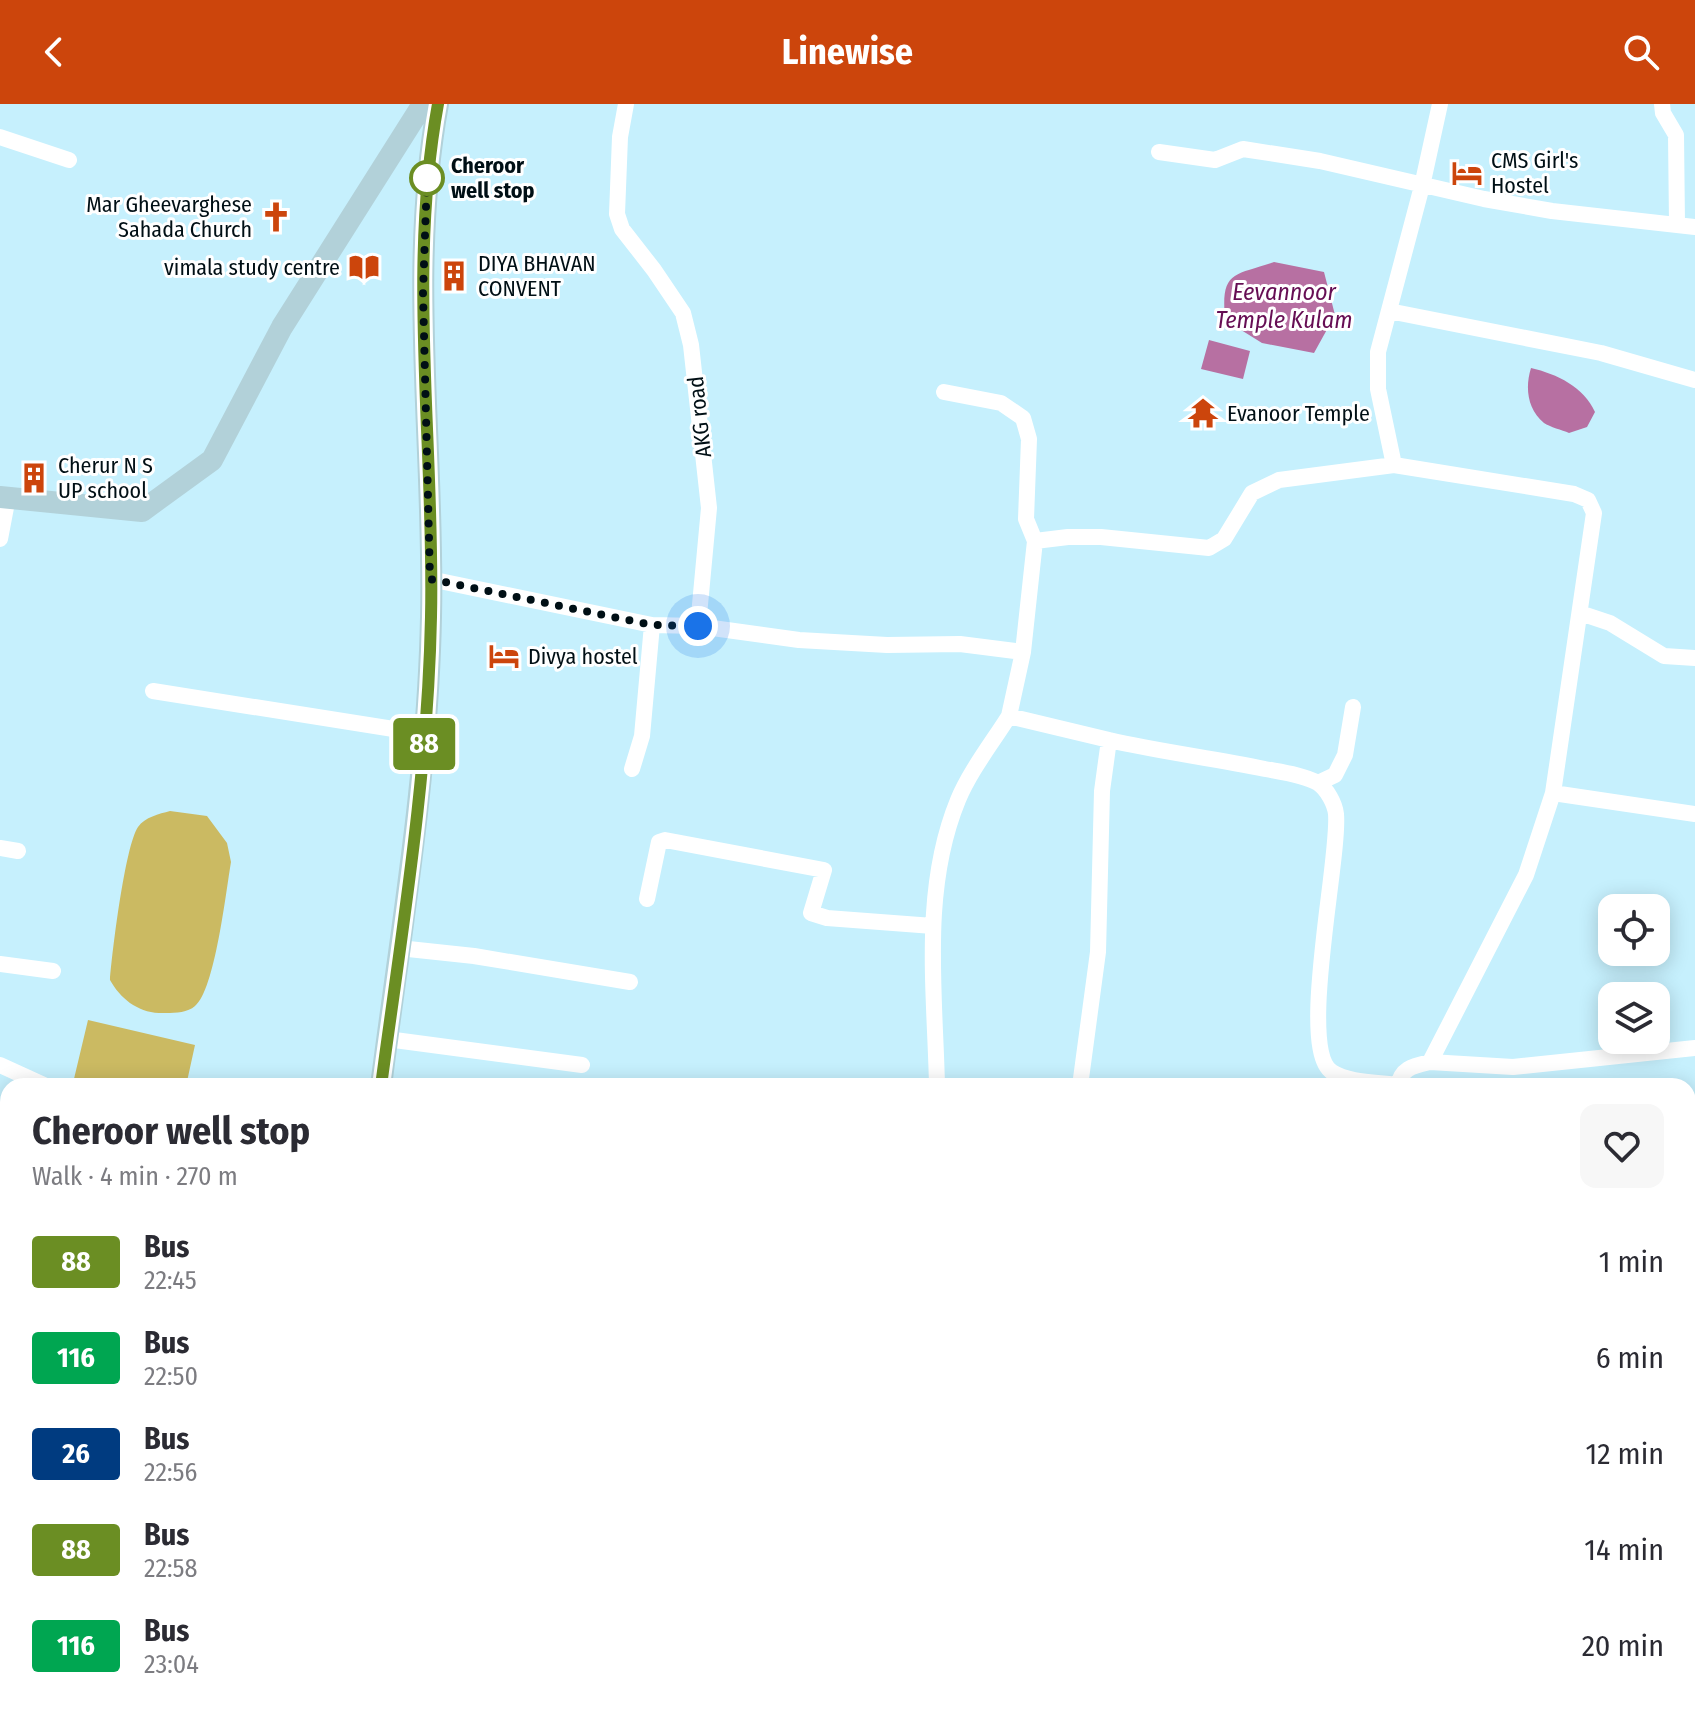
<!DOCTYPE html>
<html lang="en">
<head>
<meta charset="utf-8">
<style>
  :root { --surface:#fff; --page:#f7f7f7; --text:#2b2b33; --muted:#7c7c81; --accent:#cc450c }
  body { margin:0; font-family:"Fira Sans Condensed",sans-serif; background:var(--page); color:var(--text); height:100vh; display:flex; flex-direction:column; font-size:30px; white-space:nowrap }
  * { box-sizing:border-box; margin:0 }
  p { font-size:26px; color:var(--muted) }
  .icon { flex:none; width:44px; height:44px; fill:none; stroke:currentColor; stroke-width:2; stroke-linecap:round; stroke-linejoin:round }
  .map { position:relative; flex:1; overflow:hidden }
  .drawer { position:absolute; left:0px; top:974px; width:1696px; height:634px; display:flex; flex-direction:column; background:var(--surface); border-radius:24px 24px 0 0; box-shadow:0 4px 20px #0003 }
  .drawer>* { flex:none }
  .badge { padding:0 16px; border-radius:6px; font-size:28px; line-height:52px }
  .buttons { position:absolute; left:1598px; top:790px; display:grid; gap:16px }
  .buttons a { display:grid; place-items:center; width:72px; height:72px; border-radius:16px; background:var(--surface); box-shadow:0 4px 20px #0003; font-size:40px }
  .you { position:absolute; width:40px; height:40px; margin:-20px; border:6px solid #fff; border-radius:50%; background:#1a73e8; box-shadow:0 0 0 12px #1a73e833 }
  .map>.badge { position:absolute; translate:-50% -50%; box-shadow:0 0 0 4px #fff }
  .round { display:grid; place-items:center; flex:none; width:84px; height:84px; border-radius:16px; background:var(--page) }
  .head { display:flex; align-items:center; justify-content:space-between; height:136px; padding:0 32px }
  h1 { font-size:38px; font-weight:700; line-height:60px }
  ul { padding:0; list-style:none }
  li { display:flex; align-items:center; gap:24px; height:96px; padding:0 32px }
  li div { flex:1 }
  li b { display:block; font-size:30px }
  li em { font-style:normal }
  li .badge { min-width:88px; font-weight:700; text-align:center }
  header { display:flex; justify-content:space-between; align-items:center; height:104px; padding:0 32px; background:var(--accent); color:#fff; font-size:36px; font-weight:700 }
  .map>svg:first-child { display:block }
</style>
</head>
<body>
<header><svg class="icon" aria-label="back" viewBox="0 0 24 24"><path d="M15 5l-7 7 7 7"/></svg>Linewise<svg class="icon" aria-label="search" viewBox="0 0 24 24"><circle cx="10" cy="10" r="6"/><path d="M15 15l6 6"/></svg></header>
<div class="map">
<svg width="1695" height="1607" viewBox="0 0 1695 1607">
  <rect width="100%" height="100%" fill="#c6f0fd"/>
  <path fill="#cbba62" d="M170 707 207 712 227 739 231 758C226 787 215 886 195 902 186 910 170 909 159 909 137 908 120 894 110 876 112 849 125 742 138 723 145 713 159 710 170 707Z
    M88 916 195 941 186 982H85L73 979Z
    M1688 1448 1695 1452V1542L1688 1540Z
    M308 1600H405V1607H307Z
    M1045 1600H1286L1296 1607H1193L1152 1602 1113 1607H1030Z"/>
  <path fill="#b770a2" d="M1274 158 1324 168 1335 211 1314 249 1262 239 1225 216C1221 167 1232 172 1274 158Z
    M1209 236 1250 247 1243 275 1201 265Z
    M1531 264C1557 270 1584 283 1595 308L1587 323 1569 329C1562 326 1550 323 1544 319 1527 305 1525 283 1531 264Z"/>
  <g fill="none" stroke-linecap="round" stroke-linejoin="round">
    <path stroke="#fff" stroke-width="16" d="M626 0 620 33 617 110 622 125 654 166 683 209 691 241 709 404 698 522
      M1662 0 1663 9 1676 31 1677 120
      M0 33 69 56
      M1159 48 1215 56 1243 45 1320 57 1484 95 1552 107 1695 123
      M1389 207 1601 249 1695 276
      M944 288 1001 299 1023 314 1029 335 1026 415 1035 437
      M1394 361 1574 390 1588 396 1594 409 1553 689 1526 771 1430 958C1413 962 1401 964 1398 982
      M0 435 8 393
      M430 475 652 521 698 522 799 536 887 541 960 540 1023 548 1035 437 1068 433H1101L1209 444 1224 435 1252 389 1279 376 1394 361 1378 285V248L1422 82 1440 0
      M1580 509 1610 519 1664 552 1695 554
      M1023 548 1009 612 1109 636 1102 687 1098 848 1080 982
      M153 587 425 630
      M1109 636C1161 648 1213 654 1265 665 1281 668 1304 671 1318 679 1327 685 1335 700 1336 710 1340 755 1297 945 1332 968 1349 979 1378 978 1398 981
      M632 665 642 632 652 521
      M1318 679 1335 671 1345 651 1353 603
      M1553 689 1695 710
      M0 744 18 747
      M647 795 659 738 665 736 824 766 811 809 827 814 933 822
      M399 844 474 852 630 878
      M0 860 53 867
      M387 935 582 961
      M1430 958 1513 963 1695 944
      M0 961 46 982
      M937 982C935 887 921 786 958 696 970 667 992 639 1009 612
      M1688 1022 1695 1021
      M0 1159 8 1161
      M1688 1443 1695 1445
      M0 1568 8 1569
      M214 1600 248 1607
      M87 1607 88 1600
      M145 1607V1600"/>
    <path stroke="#b2d1d9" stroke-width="22" d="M0 393 142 407 212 356 282 223 423 0
      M381 982C401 826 428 671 431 513 435 342 407 169 438 0
      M296 1607 297 1600"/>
  </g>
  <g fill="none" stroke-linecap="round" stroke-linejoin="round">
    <g stroke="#fff" stroke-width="18">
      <path id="line" d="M381 982C402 826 428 671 431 513 435 342 407 169 438 0"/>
    </g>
    <use href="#line" stroke="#6b8e23" stroke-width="12"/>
    <path stroke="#000f15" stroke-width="8" stroke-dasharray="0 14.4" d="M427 74 423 189 430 475 652 521 698 522"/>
  </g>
  <defs>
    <g id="hotel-bare" transform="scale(2.4)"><path d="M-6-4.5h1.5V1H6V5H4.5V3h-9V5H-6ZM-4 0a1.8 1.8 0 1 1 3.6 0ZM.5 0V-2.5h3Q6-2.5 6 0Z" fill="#cc450c" stroke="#fff" stroke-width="2.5" paint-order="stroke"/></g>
    <g id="church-bare" transform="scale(2.4)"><path d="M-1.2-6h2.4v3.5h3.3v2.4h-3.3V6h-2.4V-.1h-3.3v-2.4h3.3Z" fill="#cc450c" stroke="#fff" stroke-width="2.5" paint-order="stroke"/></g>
    <g id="library-bare" transform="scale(2.4)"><path d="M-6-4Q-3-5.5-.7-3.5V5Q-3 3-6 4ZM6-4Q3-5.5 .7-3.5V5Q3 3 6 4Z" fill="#cc450c" stroke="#fff" stroke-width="2.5" paint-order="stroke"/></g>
    <g id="building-bare" transform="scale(2.4)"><path d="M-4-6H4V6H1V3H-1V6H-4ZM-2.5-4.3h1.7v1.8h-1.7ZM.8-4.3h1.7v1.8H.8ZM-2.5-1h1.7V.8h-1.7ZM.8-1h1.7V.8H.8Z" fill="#cc450c" stroke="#fff" stroke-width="2.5" paint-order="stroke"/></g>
    <g id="temple-bare" transform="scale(2.4)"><path d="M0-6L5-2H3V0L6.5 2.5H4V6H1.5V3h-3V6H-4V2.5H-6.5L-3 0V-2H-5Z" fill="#cc450c" stroke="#fff" stroke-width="2.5" paint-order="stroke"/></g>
  </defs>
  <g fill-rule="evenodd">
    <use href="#hotel-bare" x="1467" y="69"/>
    <use href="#church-bare" x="276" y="113"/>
    <use href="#library-bare" x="364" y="163"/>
    <use href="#building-bare" x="454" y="172"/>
    <use href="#temple-bare" x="1203" y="309"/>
    <use href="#building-bare" x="34" y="374"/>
    <use href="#hotel-bare" x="504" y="552"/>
  </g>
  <circle fill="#fff" stroke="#6b8e23" stroke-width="4" cx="427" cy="74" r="16"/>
  <g text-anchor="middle" stroke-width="6" stroke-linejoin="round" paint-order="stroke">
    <g font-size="22" fill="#000f15" stroke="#fff" text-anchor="start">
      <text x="1491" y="64">CMS Girl's<tspan x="1491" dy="25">Hostel</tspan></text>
      <text x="252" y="108" text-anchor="end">Mar Gheevarghese<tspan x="252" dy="25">Sahada Church</tspan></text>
      <text x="478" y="167">DIYA BHAVAN<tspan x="478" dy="25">CONVENT</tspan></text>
      <text x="340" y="171" text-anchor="end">vimala study centre</text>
      <text x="1227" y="317">Evanoor Temple</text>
      <text x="58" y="369">Cherur N S<tspan x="58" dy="25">UP school</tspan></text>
      <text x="528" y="560">Divya hostel</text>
    </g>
    <g font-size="22" font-weight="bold" fill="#000f15" stroke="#fff" text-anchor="start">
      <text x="451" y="69">Cheroor<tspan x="451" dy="25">well stop</tspan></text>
    </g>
    <g font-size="22" fill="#000f15" stroke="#fff">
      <text transform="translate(699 313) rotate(-96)" y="8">AKG road</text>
    </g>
    <g font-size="24" font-style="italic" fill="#660e54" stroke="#fff">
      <text x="1284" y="196">Eevannoor<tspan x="1284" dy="28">Temple Kulam</tspan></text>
    </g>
  </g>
</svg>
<div class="buttons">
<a><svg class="icon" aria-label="locate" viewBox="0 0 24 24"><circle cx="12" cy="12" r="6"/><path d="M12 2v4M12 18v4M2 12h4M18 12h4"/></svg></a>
<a><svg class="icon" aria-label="layers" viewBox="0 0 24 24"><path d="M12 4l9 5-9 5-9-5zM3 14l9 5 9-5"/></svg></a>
</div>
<div class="you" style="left:698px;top:522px"></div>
<b class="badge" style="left:424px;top:640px;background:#6b8e23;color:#fff">88</b>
<section class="drawer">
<div class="head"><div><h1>Cheroor well stop</h1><p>Walk · 4 min · 270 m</p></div><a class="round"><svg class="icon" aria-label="heart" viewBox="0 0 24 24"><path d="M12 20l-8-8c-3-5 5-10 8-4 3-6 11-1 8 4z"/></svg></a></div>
<ul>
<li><span class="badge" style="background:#6b8e23;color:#fff">88</span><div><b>Bus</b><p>22:45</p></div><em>1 min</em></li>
<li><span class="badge" style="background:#00a651;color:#fff">116</span><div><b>Bus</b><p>22:50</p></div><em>6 min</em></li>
<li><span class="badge" style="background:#003b80;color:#fff">26</span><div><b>Bus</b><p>22:56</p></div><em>12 min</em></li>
<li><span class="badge" style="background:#6b8e23;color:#fff">88</span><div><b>Bus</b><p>22:58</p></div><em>14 min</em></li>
<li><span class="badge" style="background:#00a651;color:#fff">116</span><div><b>Bus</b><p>23:04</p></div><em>20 min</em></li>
</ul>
</section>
</div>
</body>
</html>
